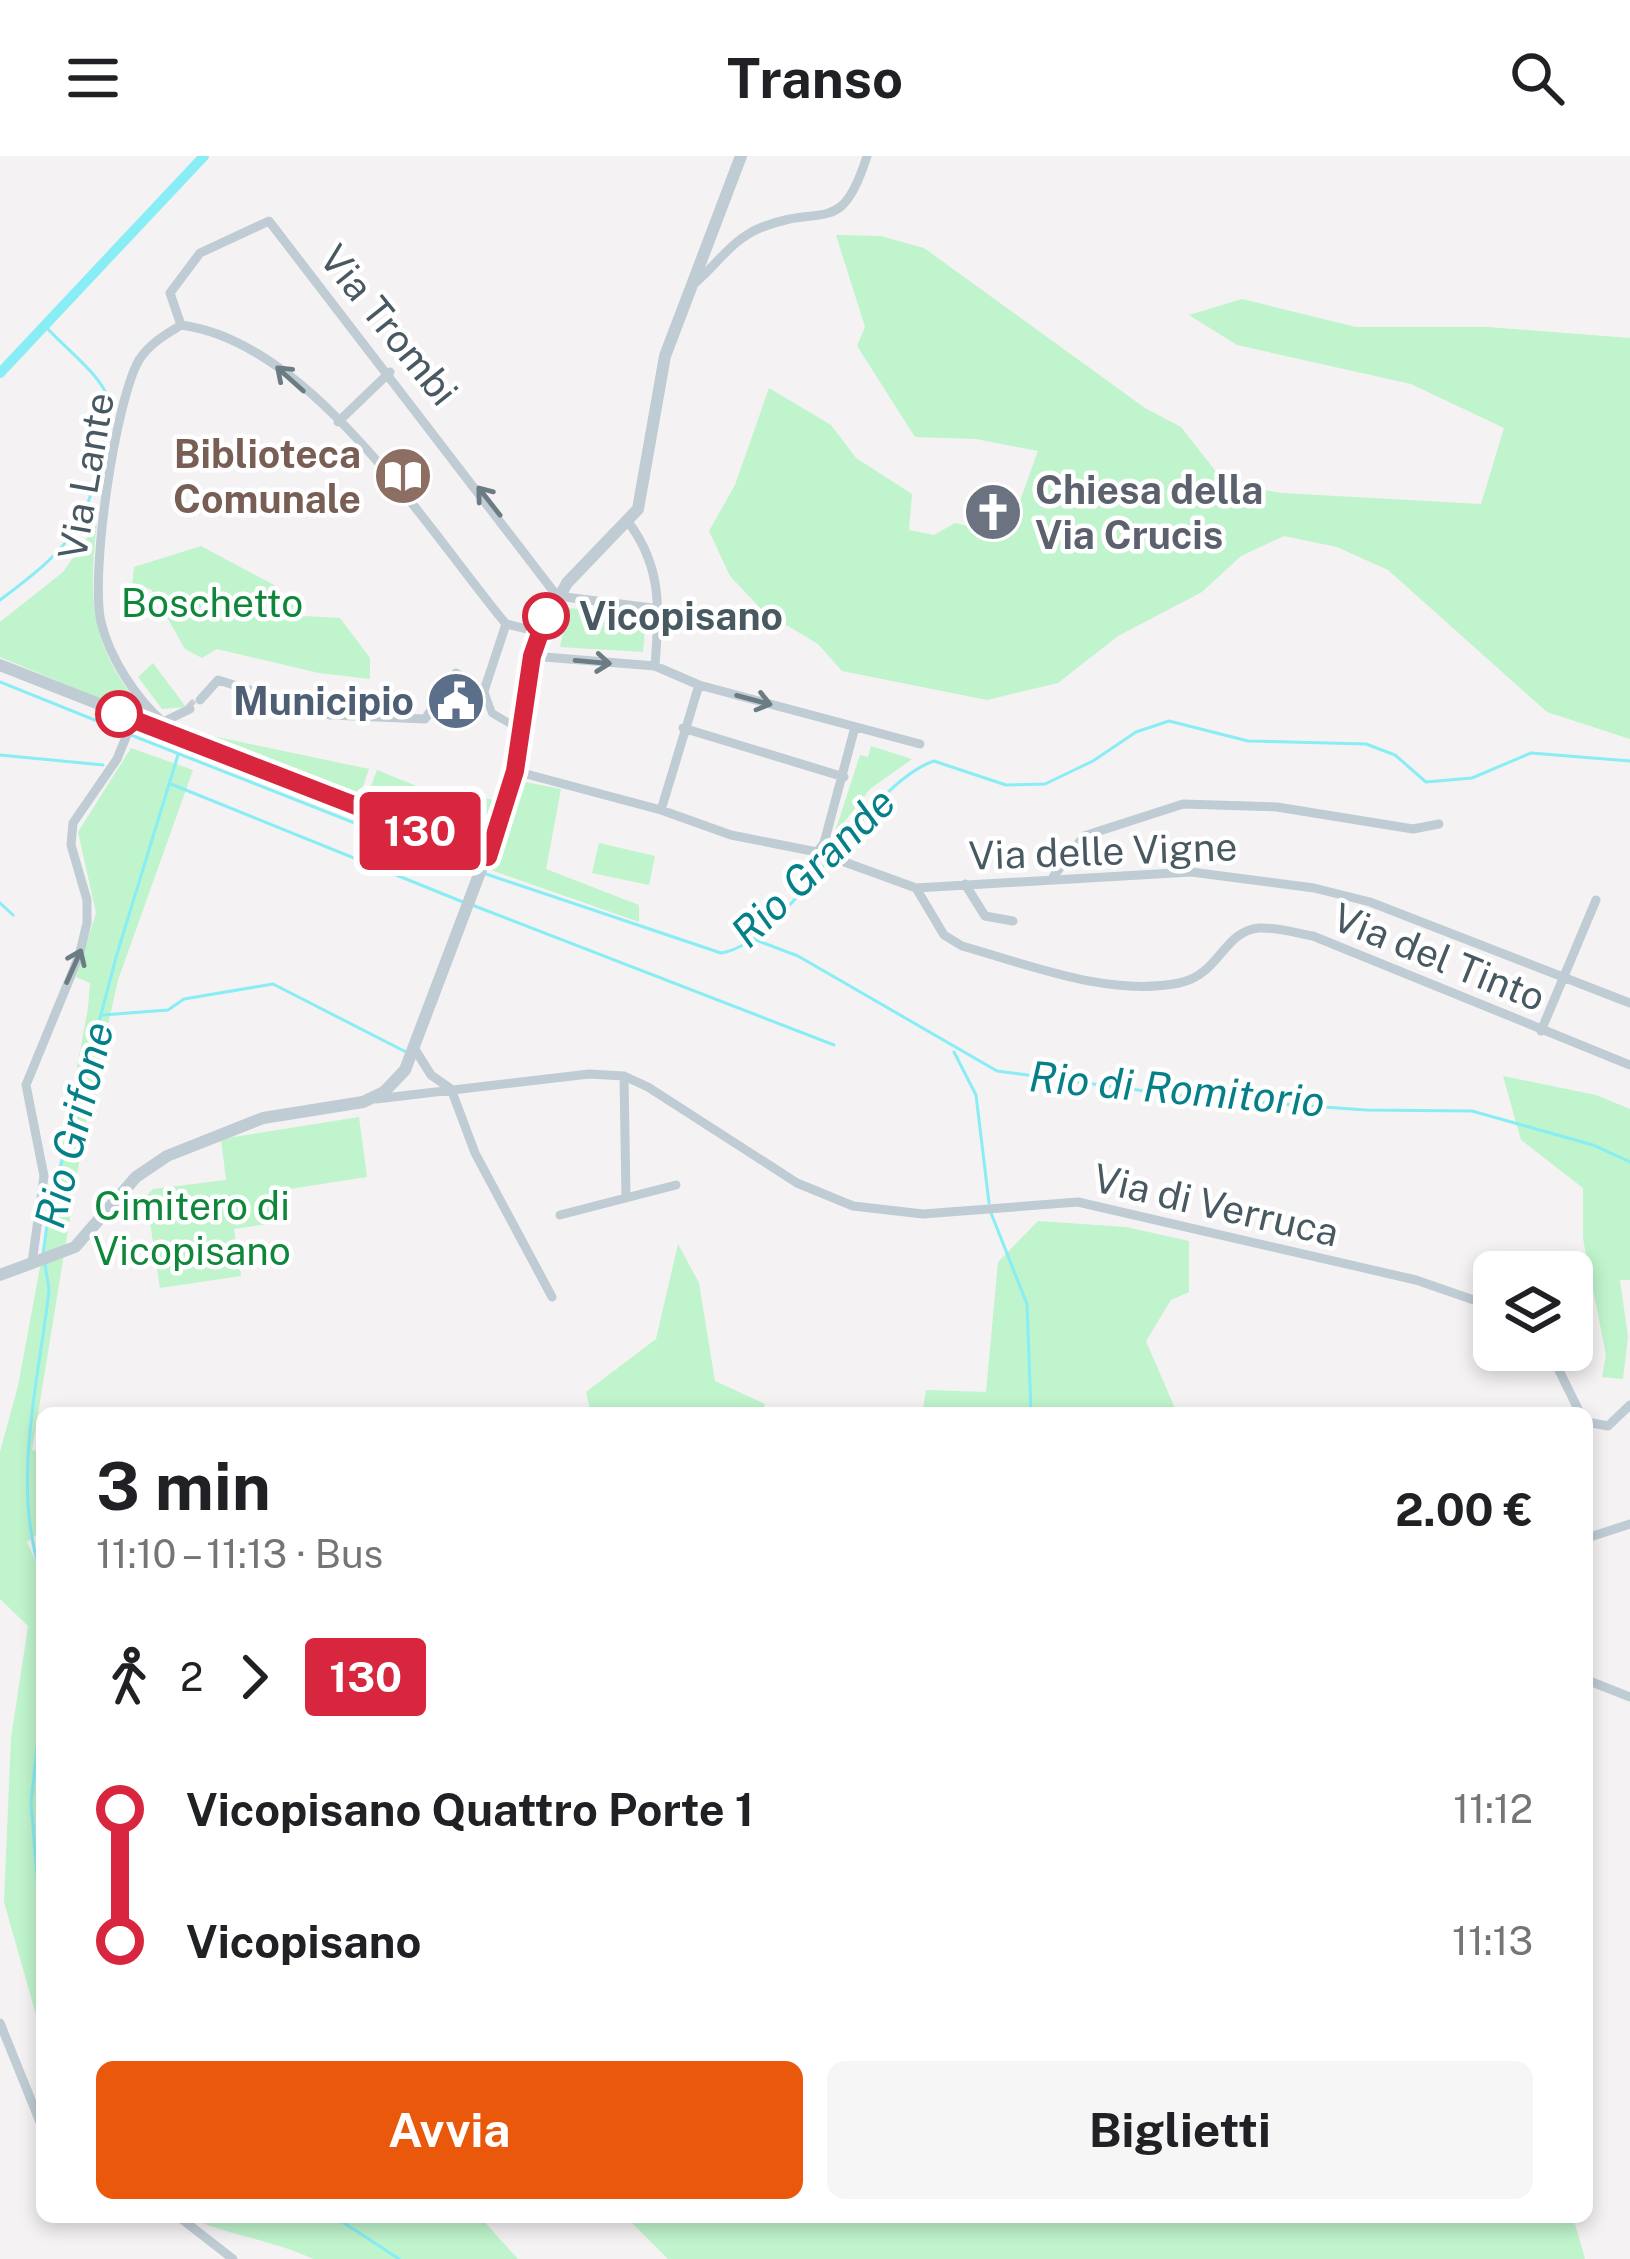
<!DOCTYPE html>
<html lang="it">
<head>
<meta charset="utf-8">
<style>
  :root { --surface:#fff; --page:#f6f6f6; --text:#202124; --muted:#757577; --accent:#ea580c }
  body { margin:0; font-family:"Public Sans",sans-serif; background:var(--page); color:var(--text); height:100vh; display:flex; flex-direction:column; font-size:45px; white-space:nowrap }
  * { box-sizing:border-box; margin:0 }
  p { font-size:39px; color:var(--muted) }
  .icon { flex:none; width:66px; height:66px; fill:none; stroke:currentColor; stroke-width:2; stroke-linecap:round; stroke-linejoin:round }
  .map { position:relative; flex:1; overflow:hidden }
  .sheet { position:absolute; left:36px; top:1251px; width:1557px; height:816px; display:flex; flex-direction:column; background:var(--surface); border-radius:18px; box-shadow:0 6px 18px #0003 }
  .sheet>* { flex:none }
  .badge { padding:0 24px; border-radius:9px; font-size:42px; line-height:78px }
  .tools { position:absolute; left:1473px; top:1095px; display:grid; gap:24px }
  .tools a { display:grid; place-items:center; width:120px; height:120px; border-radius:18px; background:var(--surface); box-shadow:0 6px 18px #0003; font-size:60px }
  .map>.badge { position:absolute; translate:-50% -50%; box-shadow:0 0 0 6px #fff }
  .legs { display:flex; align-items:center; gap:18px; height:132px; padding:0 60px; font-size:39px }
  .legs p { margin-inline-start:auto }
  .headline { display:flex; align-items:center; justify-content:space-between; height:204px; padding:0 60px }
  h1 { font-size:66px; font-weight:700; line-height:90px }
  .button { display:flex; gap:24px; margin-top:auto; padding:24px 60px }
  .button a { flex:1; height:138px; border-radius:18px; background:var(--accent); color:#fff; font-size:48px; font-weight:700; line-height:138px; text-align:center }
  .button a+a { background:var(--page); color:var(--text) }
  ul { padding:0 60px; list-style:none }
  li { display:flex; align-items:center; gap:42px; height:132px; font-size:45px }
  li i { display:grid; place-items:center; width:18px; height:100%; margin:0 15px; background:currentColor }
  li i::after { content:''; width:30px; height:30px; margin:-15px; border:9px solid; border-radius:50%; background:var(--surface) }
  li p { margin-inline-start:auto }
  li:first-child i { background:linear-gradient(#0000 50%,currentColor 0) }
  li:last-child i { background:linear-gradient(currentColor 50%,#0000 0) }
  header { display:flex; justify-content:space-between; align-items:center; height:156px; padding:0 60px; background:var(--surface); font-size:54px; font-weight:700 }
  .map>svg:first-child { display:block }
</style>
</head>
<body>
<header><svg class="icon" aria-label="menu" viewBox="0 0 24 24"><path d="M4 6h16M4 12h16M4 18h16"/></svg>Transo<svg class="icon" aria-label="search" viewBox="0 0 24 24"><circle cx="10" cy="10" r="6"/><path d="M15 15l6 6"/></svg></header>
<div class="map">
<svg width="1630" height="2103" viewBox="0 0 1630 2103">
  <rect width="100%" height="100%" fill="#f5f2f3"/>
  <path fill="#bff4cc" d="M836 79 881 80 924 92 1145 252 1181 271 1225 327 1282 337 1481 348 1504 272 1411 228 1237 189 1189 159 1242 143 1356 171H1488L1630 182V583L1547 556 1388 414 1337 391 1284 380 1241 400 1202 436 1118 480 1058 527 987 544 842 515 818 488 763 455 730 420 709 375 735 329 769 232 831 269 856 302 912 338 909 374 934 379 955 367 991 375 1011 370 1038 295 976 283 915 281 857 190 865 171Z
    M97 368C86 454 94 503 156 566L0 501V466L63 416Z
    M201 390 274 429 304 460 340 462 370 502V523L319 517 217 493 202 502 185 493 151 433 132 430 134 411Z
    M569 452 646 461 643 496 560 491Z
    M153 507 186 551 162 553 138 521Z
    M203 578 369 613 359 642 202 583Z
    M871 590 912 603 870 633 834 679 860 599 868 601Z
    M131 592 193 614 118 824 84 976 32 1294 42 1296V1375L27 1386 42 1420V1880L4 1746 11 1582 28 1470 0 1443V1296L18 1230 88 852 90 827 76 821 96 757 78 676Z
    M377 614 434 637 423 665 366 643Z
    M525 626 561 633 546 713 639 749V766L491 714Z
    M462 636 497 645 489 673 469 687 452 682 459 664 452 661Z
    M599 687 655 700 649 729 592 717Z
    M1503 920 1596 939 1630 953V1124H1620L1628 1181 1623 1223 1602 1221 1606 1199 1583 1083V1032L1521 984Z
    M359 961 367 1021 270 1036 274 1067 234 1073 241 1120 160 1132 146 1040 153 1033 226 1024 221 983Z
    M1038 1065 1126 1071 1189 1085V1136L1171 1144 1146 1185 1177 1257H922L926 1234 986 1236 998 1106Z
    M678 1088 699 1127 715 1225 765 1248 761 1257H591L586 1236 656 1183Z
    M188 2061H480L518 2103H313C273 2084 229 2080 188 2061Z
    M626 2061H1573L1585 2103H668Z"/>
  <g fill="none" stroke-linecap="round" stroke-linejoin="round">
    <path stroke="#88edf5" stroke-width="3" d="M0 444C69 392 87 374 103 288 106 275 113 255 108 242 100 218 64 191 47 172
      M0 526 122 575
      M131 579 474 714
      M0 599 103 609
      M171 628 463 746
      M483 717 721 797C790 786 863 629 934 605L1006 629 1045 628 1093 605 1136 576 1169 565 1248 585 1366 588 1395 599 1426 626 1472 622 1531 597 1630 605
      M0 747 13 759
      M472 749 834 889
      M753 783 798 800 997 915 1197 942 1366 954 1472 955 1593 989 1630 1006
      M103 859 168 854 184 843 273 828 406 896
      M954 896 976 939 989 1047
      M991 1057 1027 1148 1031 1257
      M43 1098 49 1054 117 798 178 599
      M42 1420C10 1331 39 1225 49 1134L45 1108
      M42 1545 31 1647 42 1782
      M335 2061 399 2103"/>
    <path stroke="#88edf5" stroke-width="10" d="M0 217 204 0"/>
    <path stroke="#cacccf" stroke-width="9" stroke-dasharray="9 4.5" stroke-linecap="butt" d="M189 546 193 550"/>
    <path stroke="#bfccd3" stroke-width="8" d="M191 297 199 292 211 297
      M484 535 492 557 521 574"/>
    <path stroke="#bfccd3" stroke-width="9" d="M695 127C717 108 733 83 760 72 823 46 841 83 867 0
      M181 169 170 137 200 97 269 65 557 440 660 453
      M338 266 390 216
      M629 367C663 413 659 455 655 510
      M506 468 539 476
      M532 500 655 510 699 529 920 588
      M200 544 218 524 330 559 425 563 456 517 484 535 506 468
      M163 566 190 553
      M683 572 844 621
      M161 574 163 566C136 542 110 503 101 466 90 418 115 246 139 204 149 188 166 178 181 169 312 186 427 373 506 468
      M515 615 661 654 731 679 817 696 916 732 1191 716 1314 732 1370 746 1630 847
      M661 654 699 529
      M817 696 824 687 855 571
      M1053 721 1084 680 1183 648 1277 651 1413 673 1439 668
      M965 728 985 760 1013 765
      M916 732 944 779 962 790C1030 809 1108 841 1179 827 1220 819 1223 775 1259 772 1276 771 1296 777 1313 780L1630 909
      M1541 875 1596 744
      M416 895 431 919 451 933
      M624 920 626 1042
      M451 933 475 997 552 1141
      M376 943 589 918 624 920 648 931 797 1027 853 1050 923 1058 1078 1046 1416 1124 1494 1151
      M560 1059 676 1029
      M32 1107 44 1020 26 929 79 800 87 767V744L71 689 73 667 117 603 133 564
      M1549 1194 1580 1257
      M1587 1266 1608 1270 1630 1249
      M1587 1382 1630 1368
      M1587 1524 1630 1541
      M0 1867 42 1971
      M179 2061 233 2103"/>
    <path stroke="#bfccd3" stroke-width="12" d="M0 509 488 701
      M0 1119 75 1091 136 1021 167 1000 263 962 363 946 384 936 405 914 510 637 537 482 567 427 638 353 665 200 741 0"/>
  </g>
  <defs><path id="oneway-shaft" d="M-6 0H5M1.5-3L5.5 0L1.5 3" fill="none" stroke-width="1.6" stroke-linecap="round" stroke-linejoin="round" transform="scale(3)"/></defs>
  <g stroke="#6c7c84">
    <use href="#oneway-shaft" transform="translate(290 223) rotate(-138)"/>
    <use href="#oneway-shaft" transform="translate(489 345) rotate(-128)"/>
    <use href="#oneway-shaft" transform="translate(593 506) rotate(5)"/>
    <use href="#oneway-shaft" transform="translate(754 544) rotate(15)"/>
    <use href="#oneway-shaft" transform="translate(74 810) rotate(-66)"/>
  </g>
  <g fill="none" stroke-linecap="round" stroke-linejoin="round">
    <g stroke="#fff" stroke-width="27">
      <path id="line-1" d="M119 558 488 701 515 615 532 500 546 460"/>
    </g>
    <use href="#line-1" stroke="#d7263d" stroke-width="18"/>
  </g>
  <defs>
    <g id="library-disc" transform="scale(3)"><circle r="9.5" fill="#8d6e63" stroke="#fff"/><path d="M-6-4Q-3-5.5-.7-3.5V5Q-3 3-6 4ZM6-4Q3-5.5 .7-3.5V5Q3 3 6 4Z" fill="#fff"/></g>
    <g id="church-disc" transform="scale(3)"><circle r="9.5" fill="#6b7280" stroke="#fff"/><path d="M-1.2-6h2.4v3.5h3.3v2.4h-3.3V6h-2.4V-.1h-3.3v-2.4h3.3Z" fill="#fff"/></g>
    <g id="civic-disc" transform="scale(3)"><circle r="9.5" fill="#5c6f8a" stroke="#fff"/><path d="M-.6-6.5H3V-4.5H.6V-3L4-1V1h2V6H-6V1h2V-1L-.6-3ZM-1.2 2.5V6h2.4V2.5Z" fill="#fff"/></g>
  </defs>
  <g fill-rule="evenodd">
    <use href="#library-disc" x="403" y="320"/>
    <use href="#church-disc" x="993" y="356"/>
    <use href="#civic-disc" x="456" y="545"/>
  </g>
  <g fill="#fff" stroke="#d7263d" stroke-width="6">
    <circle cx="546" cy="460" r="21"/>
    <circle cx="119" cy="558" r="21"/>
  </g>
  <g text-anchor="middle" stroke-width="9" stroke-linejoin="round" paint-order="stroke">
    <g font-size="39" fill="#485962" stroke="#fff">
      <text transform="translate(389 169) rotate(51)" y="14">Via Trombi</text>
      <text transform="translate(86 320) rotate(-80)" y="14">Via Lante</text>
      <text transform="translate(1103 695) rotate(-2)" y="14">Via delle Vigne</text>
      <text transform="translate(1439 801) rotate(22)" y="14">Via del Tinto</text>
      <text transform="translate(1216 1049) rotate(13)" y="14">Via di Verruca</text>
    </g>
    <g font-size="39" font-weight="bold" fill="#785e54" stroke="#fff" text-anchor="end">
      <text x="361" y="312">Biblioteca<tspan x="361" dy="45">Comunale</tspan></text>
    </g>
    <g font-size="39" font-weight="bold" fill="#5b616d" stroke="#fff" text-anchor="start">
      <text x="1035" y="348">Chiesa della<tspan x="1035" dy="45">Via Crucis</tspan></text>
    </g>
    <g font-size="39" fill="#0f873a" stroke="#fff">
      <text x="212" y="461">Boschetto</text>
      <text x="192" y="1064">Cimitero di<tspan x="192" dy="45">Vicopisano</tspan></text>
    </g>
    <g font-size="39" font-weight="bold" fill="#485962" stroke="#fff" text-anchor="start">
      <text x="579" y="474">Vicopisano</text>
    </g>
    <g font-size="39" font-weight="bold" fill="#4e5e75" stroke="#fff" text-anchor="end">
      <text x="414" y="559">Municipio</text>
    </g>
    <g font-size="42" font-style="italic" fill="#058089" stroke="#fff">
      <text transform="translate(813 711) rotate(-44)" y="15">Rio Grande</text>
      <text transform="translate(1177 933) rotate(5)" y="15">Rio di Romitorio</text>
      <text transform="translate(74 969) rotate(-76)" y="15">Rio Grifone</text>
    </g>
  </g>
</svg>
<div class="tools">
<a><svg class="icon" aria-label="layers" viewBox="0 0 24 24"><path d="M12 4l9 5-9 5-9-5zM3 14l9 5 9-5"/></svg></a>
</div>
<b class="badge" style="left:420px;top:675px;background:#d7263d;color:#fff">130</b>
<section class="sheet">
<div class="headline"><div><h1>3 min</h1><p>11:10 – 11:13 · Bus</p></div><b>2.00 €</b></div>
<div class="legs"><svg class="icon" aria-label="walk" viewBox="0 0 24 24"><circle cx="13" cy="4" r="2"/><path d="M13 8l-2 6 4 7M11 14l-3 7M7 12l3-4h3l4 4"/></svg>2<svg class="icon" aria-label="forward" viewBox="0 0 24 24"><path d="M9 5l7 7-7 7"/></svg><b class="badge" style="background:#d7263d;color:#fff">130</b></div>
<ul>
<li><i style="color:#d7263d"></i><b>Vicopisano Quattro Porte 1</b><p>11:12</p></li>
<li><i style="color:#d7263d"></i><b>Vicopisano</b><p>11:13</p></li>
</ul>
<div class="button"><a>Avvia</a><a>Biglietti</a></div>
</section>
</div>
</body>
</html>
